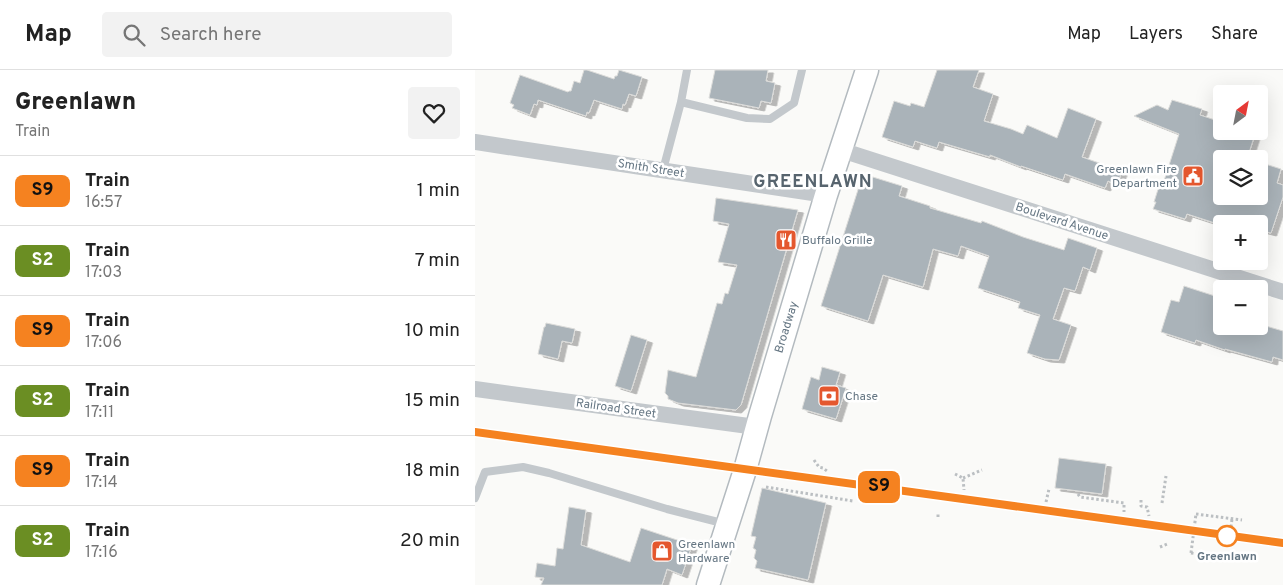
<!DOCTYPE html>
<html lang="en">
<head>
<meta charset="utf-8">
<style>
  :root { --surface:#fff; --page:#f2f2f2; --text:#222; --muted:#767676; --line:#e0e0e0 }
  body { margin:0; font-family:Overpass,sans-serif; background:var(--page); color:var(--text); height:100vh; display:flex; flex-direction:column; font-size:19px; white-space:nowrap }
  * { box-sizing:border-box; margin:0 }
  p { font-size:16px; color:var(--muted) }
  .icon { flex:none; width:28px; height:28px; fill:none; stroke:currentColor; stroke-width:2; stroke-linecap:round; stroke-linejoin:round }
  .map { position:relative; flex:1; overflow:hidden }
  .sheet { display:flex; flex-direction:column; background:var(--surface); width:475px }
  .sheet>* { flex:none }
  .badge { padding:0 10px; border-radius:8px; font-size:18px; line-height:32px }
  .needle { width:32px; rotate:32deg }
  .controls { position:absolute; left:738px; top:15px; display:grid; gap:10px }
  .controls a { display:grid; place-items:center; width:55px; height:55px; border-radius:5px; background:var(--surface); box-shadow:0 5px 20px #0002; font-size:25px }
  .map>.badge { position:absolute; translate:-50% -50%; box-shadow:0 0 0 2px #fff }
  .round { display:grid; place-items:center; flex:none; width:52px; height:52px; border-radius:5px; background:var(--page) }
  .overview { display:flex; align-items:center; justify-content:space-between; height:85px; padding:0 15px }
  h1 { font-size:24px; font-weight:800; line-height:38px }
  ul { padding:0; list-style:none }
  li { display:flex; align-items:center; gap:15px; height:70px; padding:0 15px; border-top:1px solid var(--line) }
  li div { flex:1 }
  li b { display:block; font-size:19px }
  li em { font-style:normal }
  li .badge { min-width:55px; font-weight:700; text-align:center }
  header { display:flex; align-items:center; gap:30px; box-sizing:border-box; height:70px; padding:0 25px; background:var(--surface); border-bottom:1px solid var(--line) }
  header strong { font-size:24px }
  nav { display:flex; gap:28px; margin-inline-start:auto; font-size:18px }
  .search { width:350px; height:45px; background:var(--page); display:flex; align-items:center; gap:12px; box-sizing:border-box; padding:0 18px; border-radius:5px; color:var(--muted); font-size:19px }
  main { display:flex; flex:1; min-height:0 }
  .map>svg:first-child { display:block }
</style>
</head>
<body>
<header>
<strong>Map</strong>
<div class="search"><svg class="icon" aria-label="search" viewBox="0 0 24 24"><circle cx="10" cy="10" r="6"/><path d="M15 15l6 6"/></svg>Search here</div>
<nav><a>Map</a><a>Layers</a><a>Share</a></nav>
</header>
<main>
<section class="sheet">
<div class="overview"><div><h1>Greenlawn</h1><p>Train</p></div><a class="round"><svg class="icon" aria-label="heart" viewBox="0 0 24 24"><path d="M12 20l-8-8c-3-5 5-10 8-4 3-6 11-1 8 4z"/></svg></a></div>
<ul>
<li><span class="badge" style="background:#f58220;color:#111">S9</span><div><b>Train</b><p>16:57</p></div><em>1 min</em></li>
<li><span class="badge" style="background:#6b8e23;color:#fff">S2</span><div><b>Train</b><p>17:03</p></div><em>7 min</em></li>
<li><span class="badge" style="background:#f58220;color:#111">S9</span><div><b>Train</b><p>17:06</p></div><em>10 min</em></li>
<li><span class="badge" style="background:#6b8e23;color:#fff">S2</span><div><b>Train</b><p>17:11</p></div><em>15 min</em></li>
<li><span class="badge" style="background:#f58220;color:#111">S9</span><div><b>Train</b><p>17:14</p></div><em>18 min</em></li>
<li><span class="badge" style="background:#6b8e23;color:#fff">S2</span><div><b>Train</b><p>17:16</p></div><em>20 min</em></li>
</ul>
</section>
<div class="map">
<svg width="808" height="515" viewBox="0 0 808 515">
  <defs>
    <filter id="shadow"><feDropShadow dx="5.5" dy="3" stdDeviation="0" flood-color="#0004"/></filter>
  </defs>
  <rect width="100%" height="100%" fill="#fafaf8"/>
  <path fill="#aab3b9" stroke="#dcdcda" filter="url(#shadow)" d="M109 0H112L139 9 140 6H142L144 0 167 7 161 26 154 24 150 35 148 34 147 39 119 30 114 43 112 42 111 46 63 30 62 35 59 34 55 45 37 38 39 35 35 33 45 5 93 22 94 21H96L99 11 105 13Z
    M240 0H293L291 11 300 13 296 33 286 31 284 38 234 28Z
    M462 0H504L498 17 518 24 509 51 536 59 548 64 552 55 582 68 593 38 621 49 607 87 647 101 642 115 633 111 630 118 590 104 588 110 546 96V97L515 85V87L464 72 462 78 440 71 438 77 407 67 419 31 435 36 436 33 449 37Z
    M697 30 727 39 725 45 746 52V61H781L772 89H746V126H784V92L806 99 802 113 808 115V127L796 163 784 160V154H743L712 144 710 149 678 139 681 132H679L685 113 688 114 704 64 659 46 682 35 693 40Z
    M388 104 427 116 424 126 455 136V138L506 153 507 151 548 167 589 180 593 168 622 178 615 200 608 197 600 221 589 218 578 249 596 255 584 290 570 289 552 283 565 245 543 238 545 232 503 218 514 186 486 176 483 186 458 179 448 217 408 205 393 251 346 236Z
    M241 128 323 140 266 335 261 340 203 333 193 329V326L190 323 193 300 221 307 242 233 247 234 250 223 253 224 262 195 243 192 254 154 238 151Z
    M709 216 746 228V256H784V254L808 261V290L798 287 797 292 750 279V280L721 270 720 273 686 262 696 230 704 232Z
    M71 253 100 259 97 273 87 271 83 289 63 284 69 257H70Z
    M156 265 172 270 156 321 140 316Z
    M347 297 365 302 361 315 371 318 361 349 327 339 336 307 344 310Z
    M584 388 631 394 627 424 580 418Z
    M287 418 351 433 333 510 280 498 282 491 279 488 281 480 278 478 281 467 276 466Z
    M94 437 111 440 106 475 155 492 166 458 217 475 207 505 192 499 187 515H66L69 508 60 507 62 493 80 496 82 478 88 479Z"/>
  <g fill="none" stroke-linecap="round" stroke-linejoin="round">
    <g stroke="#b3babf" stroke-width="25">
      <path id="secondary" d="M233 515 270 400 285 346 351 125 392 0"/>
    </g>
    <path stroke="#bbbfc2" stroke-width="3" stroke-dasharray="2.5 2.5" stroke-linecap="butt" d="M339 390 344 397 348 398 352 401
      M480 404 488 408 489 420
      M488 408 507 400
      M291 417 378 431
      M603 424 605 427 649 433V442
      M666 430V436L672 437 674 446
      M571 432 574 419
      M687 433 691 406
      M721 444 767 450
      M463 447V442
      M756 457 757 449
      M685 477 692 474
      M716 483 762 490
      M753 488V482"/>
    <path stroke="#c3c8cc" stroke-width="8" d="M206 32 212 0
      M188 100 206 32 272 48 295 49 319 33 327 0
      M0 428 10 402 48 397 74 403 192 439 251 454"/>
    <path stroke="#c3c8cc" stroke-width="16" d="M0 72 351 125
      M366 80 808 222
      M0 319 281 357"/>
    <use href="#secondary" stroke="#fff" stroke-width="22"/>
    <g stroke="#a2aab0" stroke-width="5.5">
      <path id="rail" d="M0 362 808 473"/>
    </g>
    <use href="#rail" stroke="#fff" stroke-width="4" stroke-dasharray="11" stroke-linecap="butt"/>
    <path stroke="#bbbfc2" stroke-width="3" stroke-dasharray="2.5 2.5" stroke-linecap="butt" d="M716 483 721 444"/>
  </g>
  <g fill="none" stroke-linecap="round" stroke-linejoin="round">
    <g stroke="#fff" stroke-width="11">
      <path id="line" d="M0 362 808 473"/>
    </g>
    <use href="#line" stroke="#f58220" stroke-width="8"/>
  </g>
  <defs>
    <g id="civic-square" transform="scale(1.125)"><rect x="-9" y="-9" width="18" height="18" rx="4" fill="#e4572e" stroke="#fff"/><path d="M-.6-6.5H3V-4.5H.6V-3L4-1V1h2V6H-6V1h2V-1L-.6-3ZM-1.2 2.5V6h2.4V2.5Z" fill="#fff"/></g>
    <g id="restaurant-square" transform="scale(1.125)"><rect x="-9" y="-9" width="18" height="18" rx="4" fill="#e4572e" stroke="#fff"/><path d="M-5-6h1v4h1v-4h1v4h1v-4h1v5L-1.5 .5V6h-2V.5L-5-1ZM5-6V6H3V1.5H1.5Q1.5-4 5-6Z" fill="#fff"/></g>
    <g id="bank-square" transform="scale(1.125)"><rect x="-9" y="-9" width="18" height="18" rx="4" fill="#e4572e" stroke="#fff"/><path d="M-6-4H6V4H-6ZM0-2.3a2.3 2.3 0 1 0 0 4.6a2.3 2.3 0 1 0 0-4.6Z" fill="#fff"/></g>
    <g id="shop-square" transform="scale(1.125)"><rect x="-9" y="-9" width="18" height="18" rx="4" fill="#e4572e" stroke="#fff"/><path d="M-5-2.5h2.3a2.7 3.5 0 0 1 5.4 0H5L5.5 6h-11ZM-1.5-2.5h3a1.5 2.3 0 0 0-3 0Z" fill="#fff"/></g>
  </defs>
  <g fill-rule="evenodd">
    <use href="#civic-square" x="718" y="106"/>
    <use href="#restaurant-square" x="311" y="170"/>
    <use href="#bank-square" x="354" y="326"/>
    <use href="#shop-square" x="187" y="481"/>
  </g>
  <circle fill="#fff" stroke="#f58220" stroke-width="2.5" cx="752" cy="466" r="10"/>
  <g text-anchor="middle" stroke-width="5" stroke-linejoin="round" paint-order="stroke">
    <g font-size="12" fill="#657683" stroke="#fff">
      <text transform="translate(176 98) rotate(9)" y="4">Smith Street</text>
      <text transform="translate(587 151) rotate(18)" y="4">Boulevard Avenue</text>
      <text transform="translate(311 257) rotate(-73)" y="4">Broadway</text>
      <text transform="translate(141 338) rotate(8)" y="4">Railroad Street</text>
    </g>
    <g font-size="12" fill="#657683" stroke="#fff" text-anchor="start">
      <text x="702" y="103" text-anchor="end">Greenlawn Fire<tspan x="702" dy="14">Department</tspan></text>
      <text x="327" y="174">Buffalo Grille</text>
      <text x="370" y="330">Chase</text>
      <text x="203" y="478">Greenlawn<tspan x="203" dy="14">Hardware</tspan></text>
    </g>
    <g font-size="12" font-weight="bold" fill="#657683" stroke="#fff">
      <text x="752" y="490">Greenlawn</text>
    </g>
    <g font-size="18" font-weight="bold" letter-spacing="1" fill="#57646e" stroke="#fff">
      <text x="338" y="117">GREENLAWN</text>
    </g>
  </g>
</svg>
<div class="controls">
<a><svg class="needle" viewBox="-14 -14 28 28"><path d="M0-13l5 13h-10z" fill="#e53935"/><path d="M0 13l5-13h-10z" fill="#767676"/></svg></a>
<a><svg class="icon" aria-label="layers" viewBox="0 0 24 24"><path d="M12 4l9 5-9 5-9-5zM3 14l9 5 9-5"/></svg></a>
<a>+</a>
<a>−</a>
</div>
<b class="badge" style="left:404px;top:417px;background:#f58220;color:#111">S9</b>
</div>
</main>
</body>
</html>
